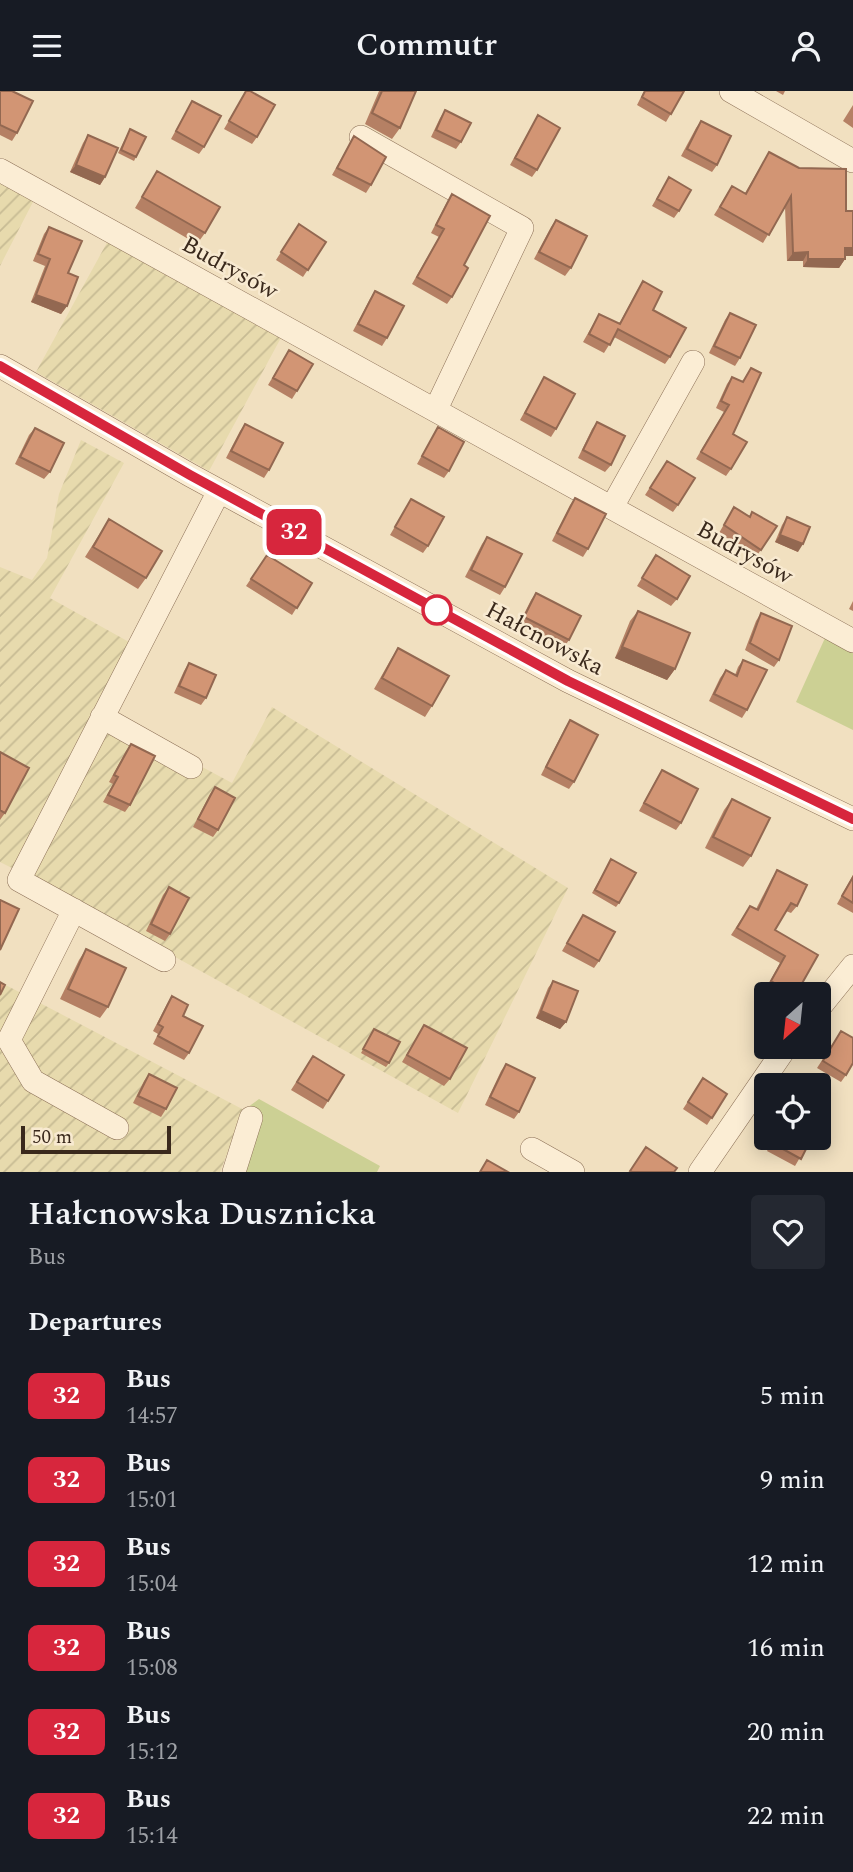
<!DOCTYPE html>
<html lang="en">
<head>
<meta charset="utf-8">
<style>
  :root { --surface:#171b24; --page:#242831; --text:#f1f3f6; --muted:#9ea1a6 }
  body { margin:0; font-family:Spectral,serif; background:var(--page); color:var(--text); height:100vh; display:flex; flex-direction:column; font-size:26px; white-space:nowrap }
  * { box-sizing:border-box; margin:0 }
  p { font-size:23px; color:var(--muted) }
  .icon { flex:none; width:38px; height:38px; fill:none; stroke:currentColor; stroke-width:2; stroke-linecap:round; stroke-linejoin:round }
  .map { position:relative; height:1081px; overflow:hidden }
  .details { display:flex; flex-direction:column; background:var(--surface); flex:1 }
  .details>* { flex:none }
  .badge { padding:0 14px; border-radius:10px; font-size:24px; line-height:46px }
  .needle { width:46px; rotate:207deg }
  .tools { position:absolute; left:754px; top:891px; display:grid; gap:14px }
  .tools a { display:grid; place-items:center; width:77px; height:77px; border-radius:7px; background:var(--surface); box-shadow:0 4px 18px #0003; font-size:35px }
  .scale { position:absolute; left:21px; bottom:18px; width:150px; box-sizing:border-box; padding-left:7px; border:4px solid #3a291c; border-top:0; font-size:19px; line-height:24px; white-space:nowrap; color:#3a291c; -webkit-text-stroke:5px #f8ead1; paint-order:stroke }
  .map>.badge { position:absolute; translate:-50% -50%; box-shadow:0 0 0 4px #fff }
  h2 { padding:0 28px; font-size:26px; line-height:63px }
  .round { display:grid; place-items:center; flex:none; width:74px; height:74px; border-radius:7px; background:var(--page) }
  .summary { display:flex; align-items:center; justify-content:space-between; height:119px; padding:0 28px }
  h1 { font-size:33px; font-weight:600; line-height:52px }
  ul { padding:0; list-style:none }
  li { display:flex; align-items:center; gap:21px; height:84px; padding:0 28px }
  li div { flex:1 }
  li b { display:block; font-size:26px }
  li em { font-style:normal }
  li .badge { min-width:77px; font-weight:700; text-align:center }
  header { display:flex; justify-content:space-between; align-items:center; height:91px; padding:0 28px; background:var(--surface); font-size:32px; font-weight:600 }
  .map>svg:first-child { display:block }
</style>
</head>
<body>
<header><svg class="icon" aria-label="menu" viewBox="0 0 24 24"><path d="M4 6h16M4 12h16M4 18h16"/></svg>Commutr<svg class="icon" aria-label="person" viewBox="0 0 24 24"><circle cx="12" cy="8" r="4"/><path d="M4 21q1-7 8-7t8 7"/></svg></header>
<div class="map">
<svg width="853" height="1081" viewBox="0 0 853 1081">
  <defs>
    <pattern id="farmland-furrows" width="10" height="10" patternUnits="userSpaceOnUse" patternTransform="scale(1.75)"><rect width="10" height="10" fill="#e7daad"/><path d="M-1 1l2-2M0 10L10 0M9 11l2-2" fill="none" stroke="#c7bb94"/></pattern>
  </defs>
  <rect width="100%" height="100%" fill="#f1e0c0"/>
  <path fill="url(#farmland-furrows)" d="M0 88 35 107 0 175Z
    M109 148 283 243 209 380 36 281Z
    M81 349 124 372 50 507 129 551 12 777 0 771V476L32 489 47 467 59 403Z
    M272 616 568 797 458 1022 30 786 113 628 232 692Z
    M0 891 244 1019 220 1081H0Z"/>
  <path fill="#ccd094" d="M825 547 853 562V639L796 611Z
    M259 1008 380 1075 377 1081H243L244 1019Z"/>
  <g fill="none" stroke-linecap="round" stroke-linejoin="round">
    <g stroke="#8c7057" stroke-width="24">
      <path id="minor" d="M731 0 853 70
        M361 46 522 137 436 318
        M0 79 853 550
        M0 275 190 384 568 590 853 728
        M612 416 693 271
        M102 626 191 676
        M74 819 9 949 33 990 117 1037
        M164 869 19 789 219 400
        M819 917 853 875
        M532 1058 573 1081
        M234 1081 251 1027
        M700 1081 786 956"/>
    </g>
    <use href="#minor" stroke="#fbedd4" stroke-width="23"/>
  </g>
  <path fill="#b58064" d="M0 0 17 42 12 50 0 44Z
    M246 0 257 46 252 53 224 38Z
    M379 0H416L400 37 392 48 365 33Z
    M644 0H684L666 31 637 14Z
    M776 0H785L783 4Z
    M192 10 204 56 199 63 171 48Z
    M853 14V37L843 30Z
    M445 19 461 51 456 58 431 46 440 27Z
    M538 24 537 79 532 86 510 74Z
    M701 30 717 74 712 81 681 65 696 37Z
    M130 38 136 66 134 70 118 62Z
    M88 44 105 86 100 94 70 81 83 52Z
    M354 45 371 94 366 102 332 84Z
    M769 61 845 165V168L839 177 803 176V170H787L785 115 763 152 714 124 732 95 745 102Z
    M157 80 205 142 197 153 135 117Z
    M669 86 679 120 674 127 652 115Z
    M452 103V206L447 213 412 193 439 146 431 142 447 111Z
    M556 129 571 177 565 185 534 168 551 136Z
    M299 133 326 151 303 186 276 169Z
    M49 136 68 182 67 215 61 223 31 211 45 175 33 170 44 143Z
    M643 190 670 266 665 273 614 246 604 262 583 251 599 223 619 233 638 198Z
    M375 200 387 247 382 255 353 240 370 208Z
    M730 222 740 267 735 275 709 262 725 229Z
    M289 259 297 300 292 308 268 294Z
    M751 277 733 343 731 378 726 385 696 368 724 321 716 317 727 293 732 286 742 291Z
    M544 286 556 338 551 346 520 329Z
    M597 331 611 374 605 381 578 367 592 338Z
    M245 333 269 379 264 387 226 367 240 340Z
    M438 336 449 380 444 387 417 373Z
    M35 337 50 381 44 388 15 373 29 344Z
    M667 370 678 414 673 421 645 404Z
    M575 407 588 458 583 466 552 450 570 414Z
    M411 408 428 455 423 462 390 444Z
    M734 416 749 425 777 435 756 466 719 442Z
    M787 426 798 461 775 451 782 434Z
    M109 428 146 487 138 498 85 466Z
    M487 446 505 496 500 504 465 486 482 453Z
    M267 464 312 492 292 524 246 495Z
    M656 464 677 508 671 515 637 495Z
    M536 502 569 549 564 556 519 533 531 509Z
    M853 510V520L849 518Z
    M638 520 675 578 667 589 615 567 630 530Z
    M761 522 779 569 774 576 745 559 756 530Z
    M398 557 432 615 425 626 374 598 391 568Z
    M743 569 747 619 742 627 709 610 720 587 726 579 735 584 738 576Z
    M189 572 206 607 201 614 174 602 184 580Z
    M570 629 574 691 569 698 541 684 565 637Z
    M131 653 130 714 125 721 103 711 113 693 109 691 126 660Z
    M0 661 5 722 0 729Z
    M662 679 681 732 676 739 639 720 657 687Z
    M215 696 218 739 213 746 193 736 210 703Z
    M732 708 751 765 743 776 705 757 724 719Z
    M609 772 619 812 616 816 592 802Z
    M777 779 797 815 791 822 786 820 775 839 818 864 796 903H776L766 897 780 872 731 844 750 815 756 818 772 787Z
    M853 784V822L837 813Z
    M169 796 170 843 165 850 146 840 163 804Z
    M583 824 599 870 594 877 562 860Z
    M86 858 108 916 100 927 60 908 79 869Z
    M553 890 566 931 560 938 536 927 548 897Z
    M172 905 183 925 189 962 184 969 153 953 158 943 153 940 167 913Z
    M424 934 450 988 444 995 402 971Z
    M374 938 389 972 386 976 361 962Z
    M841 940 846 984 841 991 817 977Z
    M313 965 328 1010 323 1018 291 999Z
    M506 973 519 1021 514 1028 485 1014 501 980Z
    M149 983 166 1018 161 1026 133 1012 144 990Z
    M703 987 727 1003 707 1034 683 1018Z
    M774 1046H812L795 1075 767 1060Z"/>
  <path fill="#936851" d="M76 74 105 86 100 94 70 81Z
    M845 157H853V165H839Z
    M808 161 803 170H787L793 162Z
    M808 168H845L839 177 803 176Z
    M36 204 67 215 61 223 31 211Z
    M780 444 803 453 798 461 775 451Z
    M622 556 675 578 667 589 615 567Z
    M541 920 566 931 560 938 536 927Z"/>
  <path fill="#d29574" stroke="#936851" stroke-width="2" d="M0 0H12L33 10 17 42 0 34Z
    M246 0H250L275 14 257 46 229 30Z
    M382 0H416L400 37 372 22Z
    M645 0H684L671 23 642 6Z
    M192 10 221 25 204 56 176 40Z
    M445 19 471 32 461 51 436 39Z
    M538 24 560 37 537 79 515 67Z
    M701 30 731 45 717 74 687 58Z
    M130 38 146 46 136 66 121 59Z
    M88 44 118 57 105 86 76 74Z
    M354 45 386 66 371 94 337 77Z
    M769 61 799 77 846 78V120H853V157H845V168H808V161L793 162 791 105 769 144 720 116 732 95 746 103Z
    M157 80 220 116 205 142 142 106Z
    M669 86 691 99 679 120 657 108Z
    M452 103 490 125 464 174 468 177 452 206 417 186 444 138 436 134Z
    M556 129 587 145 571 177 539 161Z
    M299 133 326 151 308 179 281 161Z
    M49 136 82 150 68 182 78 186 67 215 36 204 50 168 38 163Z
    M643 190 662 201 653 219 686 237 670 266 618 238 610 254 589 243 599 223 620 233Z
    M375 200 404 215 387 247 358 233Z
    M730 222 756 234 740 267 714 255Z
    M289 259 313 273 297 300 273 287Z
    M751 277 761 282 733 343 747 351 731 378 701 361 729 314 721 310 732 286 743 291Z
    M544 286 575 303 556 338 525 322Z
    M597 331 625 345 611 374 583 359Z
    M245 333 283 352 269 379 231 360Z
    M438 336 464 351 449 380 422 365Z
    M35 337 64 352 50 381 20 366Z
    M667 370 695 387 678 414 650 397Z
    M575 407 606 423 588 458 557 442Z
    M411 408 444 426 428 455 395 436Z
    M734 416 750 426 752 421 777 435 761 459 724 434Z
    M787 426 810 436 803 453 780 444Z
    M109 428 162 460 146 487 93 456Z
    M487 446 522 463 505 496 471 479Z
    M267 464 312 492 297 517 251 488Z
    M656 464 690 485 677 508 642 487Z
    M536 502 581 525 569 549 524 526Z
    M638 520 690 542 675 578 622 556Z
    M761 522 792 535 779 569 750 552Z
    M398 557 449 585 432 615 382 587Z
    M743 569 767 579 747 619 714 603 726 579 737 585Z
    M189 572 216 584 206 607 179 595Z
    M570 629 598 644 574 691 546 676Z
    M131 653 155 665 130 714 108 704 118 686 114 684Z
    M0 661 29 677 5 722 0 719Z
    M662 679 698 698 681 732 644 712Z
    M215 696 235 707 218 739 198 728Z
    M732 708 770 727 751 765 713 746Z
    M611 768 636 782 619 812 595 799Z
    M777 779 807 794 797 815 791 812 775 839 818 864 796 903H794L771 890 785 865 737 837 750 815 758 819Z
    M853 786V812L842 805Z
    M169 796 189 807 170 843 151 833Z
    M0 809 19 818 0 859Z
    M583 824 615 841 599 870 567 852Z
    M86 858 126 877 108 916 68 898Z
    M553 890 578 900 566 931 541 920Z
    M0 891 5 894 0 904Z
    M172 905 188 914 183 925 203 935 189 962 158 945 163 936 158 933Z
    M424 934 467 957 450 988 407 964Z
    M374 938 400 951 389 972 363 958Z
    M841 940 853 947V972L846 984 823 970Z
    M313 965 344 984 328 1010 297 991Z
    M506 973 535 987 519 1021 490 1006Z
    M149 983 177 997 166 1018 138 1005Z
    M703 987 727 1003 712 1027 688 1011Z
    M775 1046H812L801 1068 772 1052Z
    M646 1056 677 1077 674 1081H632L630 1080Z
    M487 1069 508 1081H480Z"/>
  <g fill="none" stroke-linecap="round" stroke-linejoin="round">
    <g stroke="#fff" stroke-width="16">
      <path id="line" d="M0 275 190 384 568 590 853 728"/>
    </g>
    <use href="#line" stroke="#d7263d" stroke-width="10"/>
  </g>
  <circle fill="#fff" stroke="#d7263d" stroke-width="3.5" cx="437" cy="519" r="14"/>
  <g text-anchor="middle" stroke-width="5" stroke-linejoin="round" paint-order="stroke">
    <g font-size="24" fill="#3a291c" stroke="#f8ead1">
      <text transform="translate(230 176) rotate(29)" y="8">Budrysów</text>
      <text transform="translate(745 461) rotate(29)" y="8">Budrysów</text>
      <text transform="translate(545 547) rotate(28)" y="8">Hałcnowska</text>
    </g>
  </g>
</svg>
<div class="tools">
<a><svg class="needle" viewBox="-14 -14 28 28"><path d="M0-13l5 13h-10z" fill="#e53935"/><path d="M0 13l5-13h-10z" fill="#9ea1a6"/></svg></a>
<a><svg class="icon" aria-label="locate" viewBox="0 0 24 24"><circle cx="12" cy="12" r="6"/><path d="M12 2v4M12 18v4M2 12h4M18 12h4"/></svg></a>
</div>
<div class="scale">50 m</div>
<b class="badge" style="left:294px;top:441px;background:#d7263d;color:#fff">32</b>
</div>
<section class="details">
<div class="summary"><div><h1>Hałcnowska Dusznicka</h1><p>Bus</p></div><a class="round"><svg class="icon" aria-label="heart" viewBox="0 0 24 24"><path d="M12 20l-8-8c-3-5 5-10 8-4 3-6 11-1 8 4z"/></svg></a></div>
<h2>Departures</h2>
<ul>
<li><span class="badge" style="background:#d7263d;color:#fff">32</span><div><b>Bus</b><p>14:57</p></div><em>5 min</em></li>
<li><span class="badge" style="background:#d7263d;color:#fff">32</span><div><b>Bus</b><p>15:01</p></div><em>9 min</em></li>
<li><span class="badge" style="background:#d7263d;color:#fff">32</span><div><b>Bus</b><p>15:04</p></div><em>12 min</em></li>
<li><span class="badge" style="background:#d7263d;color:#fff">32</span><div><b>Bus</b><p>15:08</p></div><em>16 min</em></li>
<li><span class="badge" style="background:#d7263d;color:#fff">32</span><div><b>Bus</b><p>15:12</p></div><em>20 min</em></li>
<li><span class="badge" style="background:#d7263d;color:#fff">32</span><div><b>Bus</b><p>15:14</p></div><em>22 min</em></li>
</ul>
</section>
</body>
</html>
